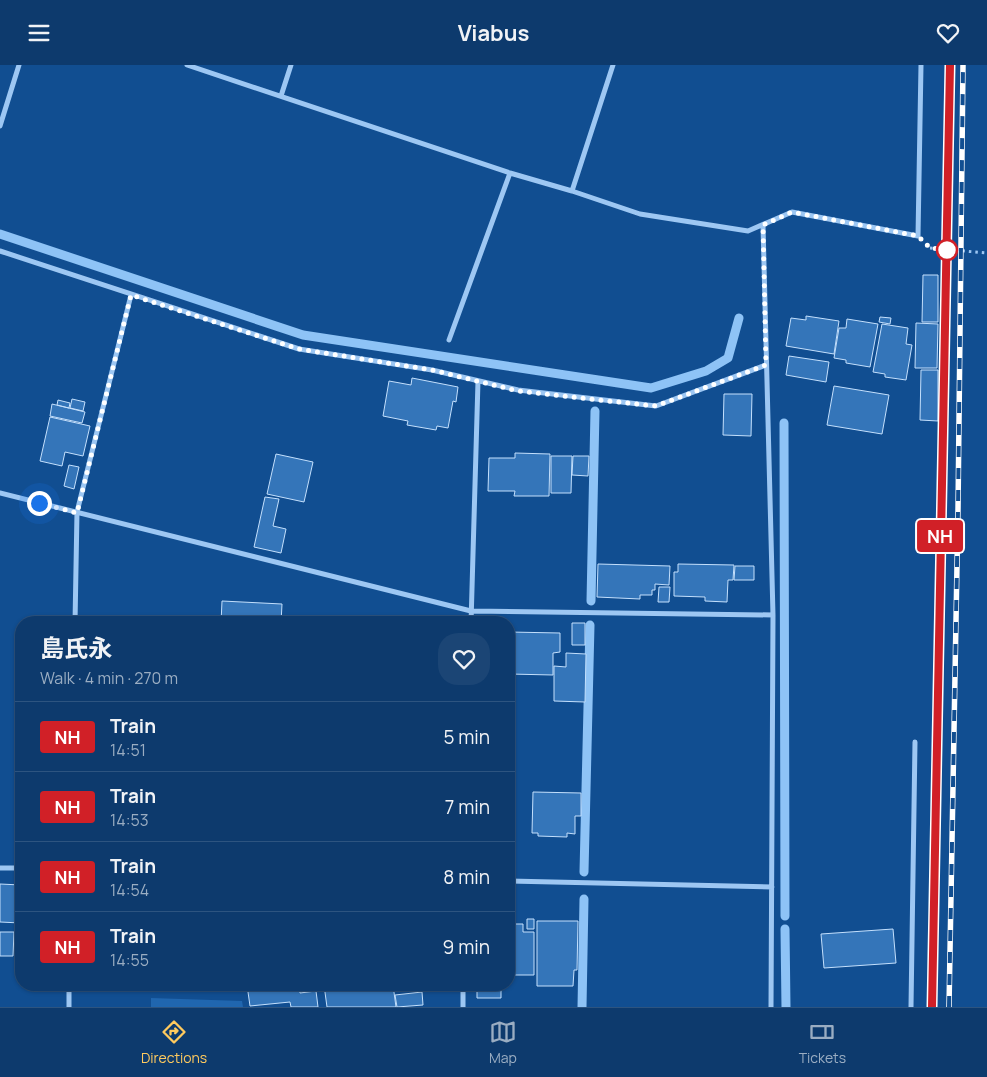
<!DOCTYPE html>
<html lang="en">
<head>
<meta charset="utf-8">
<style>
  :root { --surface:#0d3a6d; --page:#1b4575; --text:#f1f3f6; --muted:#9aadc2; --line:#2d5480; --accent:#ffca5e }
  body { margin:0; font-family:Manrope,"Noto Sans JP",sans-serif; background:var(--page); color:var(--text); height:100vh; display:flex; flex-direction:column; font-size:19px; white-space:nowrap }
  * { box-sizing:border-box; margin:0 }
  p { font-size:16px; color:var(--muted) }
  .icon { flex:none; width:28px; height:28px; fill:none; stroke:currentColor; stroke-width:2; stroke-linecap:round; stroke-linejoin:round }
  .map { position:relative; flex:1; overflow:hidden }
  .sheet { position:absolute; left:15px; top:551px; width:500px; height:375px; display:flex; flex-direction:column; background:var(--surface); border-radius:20px; box-shadow:0 1px 4px #0004,0 0 0 1px var(--line) }
  .sheet>* { flex:none }
  .badge { padding:0 10px; border-radius:4px; font-size:18px; line-height:32px }
  .you { position:absolute; width:25px; height:25px; margin:-12px; border:4px solid #fff; border-radius:50%; background:#1a73e8; box-shadow:0 0 0 8px #1a73e833 }
  .map>.badge { position:absolute; translate:-50% -50%; box-shadow:0 0 0 2px #fff }
  .round { display:grid; place-items:center; flex:none; width:52px; height:52px; border-radius:20px; background:var(--page) }
  .head { display:flex; align-items:center; justify-content:space-between; height:85px; padding:0 25px }
  h1 { font-size:24px; font-weight:700; line-height:38px }
  ul { padding:0; list-style:none }
  li { display:flex; align-items:center; gap:15px; height:70px; padding:0 25px; border-top:1px solid var(--line) }
  li div { flex:1 }
  li b { display:block; font-size:19px }
  li em { font-style:normal }
  li .badge { min-width:55px; font-weight:700; text-align:center }
  header { display:flex; justify-content:space-between; align-items:center; height:65px; padding:0 25px; background:var(--surface); font-size:22px; font-weight:700 }
  .tabs { display:flex; justify-content:space-around; align-items:center; height:70px; border-top:1px solid var(--line); background:var(--surface); font-size:14px; color:var(--muted) }
  .tabs a { display:grid; justify-items:center; gap:2px }
  .tabs .active { color:var(--accent) }
  .map>svg:first-child { display:block }
</style>
</head>
<body>
<header><svg class="icon" aria-label="menu" viewBox="0 0 24 24"><path d="M4 6h16M4 12h16M4 18h16"/></svg>Viabus<svg class="icon" aria-label="heart" viewBox="0 0 24 24"><path d="M12 20l-8-8c-3-5 5-10 8-4 3-6 11-1 8 4z"/></svg></header>
<div class="map">
<svg width="987" height="942" viewBox="0 0 987 942">
  <rect width="100%" height="100%" fill="#114e91"/>
  <path fill="#2066af" d="M151 933 242 936 243 942H151Z"/>
  <g fill="none" stroke-linecap="round" stroke-linejoin="round">
    <path stroke="#8ec3f6" stroke-width="9" d="M0 169 303 270 651 323 706 306 728 293 739 253
      M784 358 785 851
      M591 536 595 346
      M584 807 590 560
      M785 864 786 942
      M582 942 584 834"/>
  </g>
  <path fill="#3475b9" stroke="#c4e0fd" d="M923 210H938V257H922Z
    M806 251 839 256 834 289 786 281 791 253 806 255Z
    M880 252 891 253 890 259 879 257Z
    M847 254 878 259 870 302 846 298V295L834 293 839 263H846Z
    M916 258 938 259 937 303H915Z
    M882 259 908 263 906 279 912 280 906 315 885 312V309L873 307Z
    M789 291 829 297 826 317 786 310Z
    M921 305H938V356L920 355Z
    M412 313 458 322 456 337 453 336 448 363 437 361 436 365 407 360 408 356 383 351 389 316 411 320Z
    M834 321 889 330 882 369 827 360Z
    M724 329H752L751 371 723 370Z
    M72 334 85 337 83 346 70 343Z
    M58 335 70 338 69 343 57 340Z
    M52 339 85 347 82 358 50 351Z
    M50 352 90 361 83 391 65 387 62 401 40 396Z
    M515 388 550 389 549 431H514L515 426H488L489 393H515Z
    M276 389 313 397 304 437 267 429Z
    M551 391H572L571 428H551Z
    M573 391H589L588 411 572 410Z
    M69 400 79 402 74 424 64 421Z
    M265 432 279 434 273 461 286 464 281 488 254 482Z
    M598 499 670 501 669 520 655 519V525H652V530H640V534L597 532Z
    M678 499 734 500 733 515H728L727 537 705 536V532L674 531V507H678Z
    M735 501H754V515H734Z
    M659 522H670L669 537H658Z
    M222 536 282 539 281 558H221Z
    M572 558H585V580H572Z
    M509 567 560 568V587L553 588V610L509 609Z
    M566 588 586 589 585 637 554 636V601L566 602Z
    M533 727 581 728V751H575V769L567 768V772L538 771V768H532Z
    M0 819 21 820V858L0 857Z
    M527 854H534V864H527Z
    M537 856H578L577 905H574L573 921H537Z
    M509 859H523V867H534V910H509Z
    M893 864 896 898 824 903 821 869Z
    M0 867H14L13 891H0Z
    M247 920H299L300 928 316 926 318 942H291L290 937 250 941Z
    M324 920H393L396 942H327Z
    M477 921 501 922V933H477Z
    M422 927 423 940 397 942 395 930Z"/>
  <g fill="none" stroke-linecap="round" stroke-linejoin="round">
    <path stroke="#9dc7f3" stroke-width="3" stroke-dasharray="2.5 4" stroke-linecap="butt" d="M930 183 987 188"/>
    <path stroke="#9dc7f3" stroke-width="5" d="M187 0 510 108 572 126 640 149 748 166 792 147 918 171 921 0
      M281 31 291 0
      M0 61 19 0
      M572 126 613 0
      M763 160 773 550 771 942
      M0 186 299 284 432 305 518 325 656 341 766 300
      M449 275 510 108
      M0 428 471 546 773 550
      M75 558 77 447 131 230
      M471 558 478 316
      M0 803H21
      M509 816 772 822
      M69 920V942
      M463 942V920
      M911 942 915 677"/>
    <g stroke="#fff" stroke-width="5.5">
      <path id="rail" d="M932 942 950 0
        M949 942 958 445 963 0"/>
    </g>
    <use href="#rail" stroke="#114e91" stroke-width="4" stroke-dasharray="11" stroke-linecap="butt"/>
  </g>
  <g fill="none" stroke-linecap="round" stroke-linejoin="round">
    <g stroke="#fff" stroke-width="11">
      <path id="line" d="M932 942 950 0"/>
    </g>
    <use href="#line" stroke="#d12027" stroke-width="8"/>
    <path stroke="#fff" stroke-width="5" stroke-dasharray="0 9" d="M39 438 77 448 131 230 299 284 432 305 518 326 636 339 656 341 766 300 763 160 792 147 918 171 930 183 947 185"/>
  </g>
  <circle fill="#fff" stroke="#d12027" stroke-width="2.5" cx="947" cy="185" r="10"/>
</svg>
<div class="you" style="left:39px;top:438px"></div>
<b class="badge" style="left:940px;top:471px;background:#d12027;color:#fff">NH</b>
<section class="sheet">
<div class="head"><div><h1>島氏永</h1><p>Walk · 4 min · 270 m</p></div><a class="round"><svg class="icon" aria-label="heart" viewBox="0 0 24 24"><path d="M12 20l-8-8c-3-5 5-10 8-4 3-6 11-1 8 4z"/></svg></a></div>
<ul>
<li><span class="badge" style="background:#d12027;color:#fff">NH</span><div><b>Train</b><p>14:51</p></div><em>5 min</em></li>
<li><span class="badge" style="background:#d12027;color:#fff">NH</span><div><b>Train</b><p>14:53</p></div><em>7 min</em></li>
<li><span class="badge" style="background:#d12027;color:#fff">NH</span><div><b>Train</b><p>14:54</p></div><em>8 min</em></li>
<li><span class="badge" style="background:#d12027;color:#fff">NH</span><div><b>Train</b><p>14:55</p></div><em>9 min</em></li>
</ul>
</section>
</div>
<nav class="tabs">
<a class="active"><svg class="icon" aria-label="directions" viewBox="0 0 24 24"><path d="M12 3l9 9-9 9-9-9zM9 14v-3h6M13 9l2 2-2 2"/></svg>Directions</a>
<a><svg class="icon" aria-label="map" viewBox="0 0 24 24"><path d="M3 6l6-2 6 2 6-2v14l-6 2-6-2-6 2zM9 4v14M15 6v14"/></svg>Map</a>
<a><svg class="icon" aria-label="tickets" viewBox="0 0 24 24"><path d="M3 7h18v10H3zM15 7v10"/></svg>Tickets</a>
</nav>
</body>
</html>
